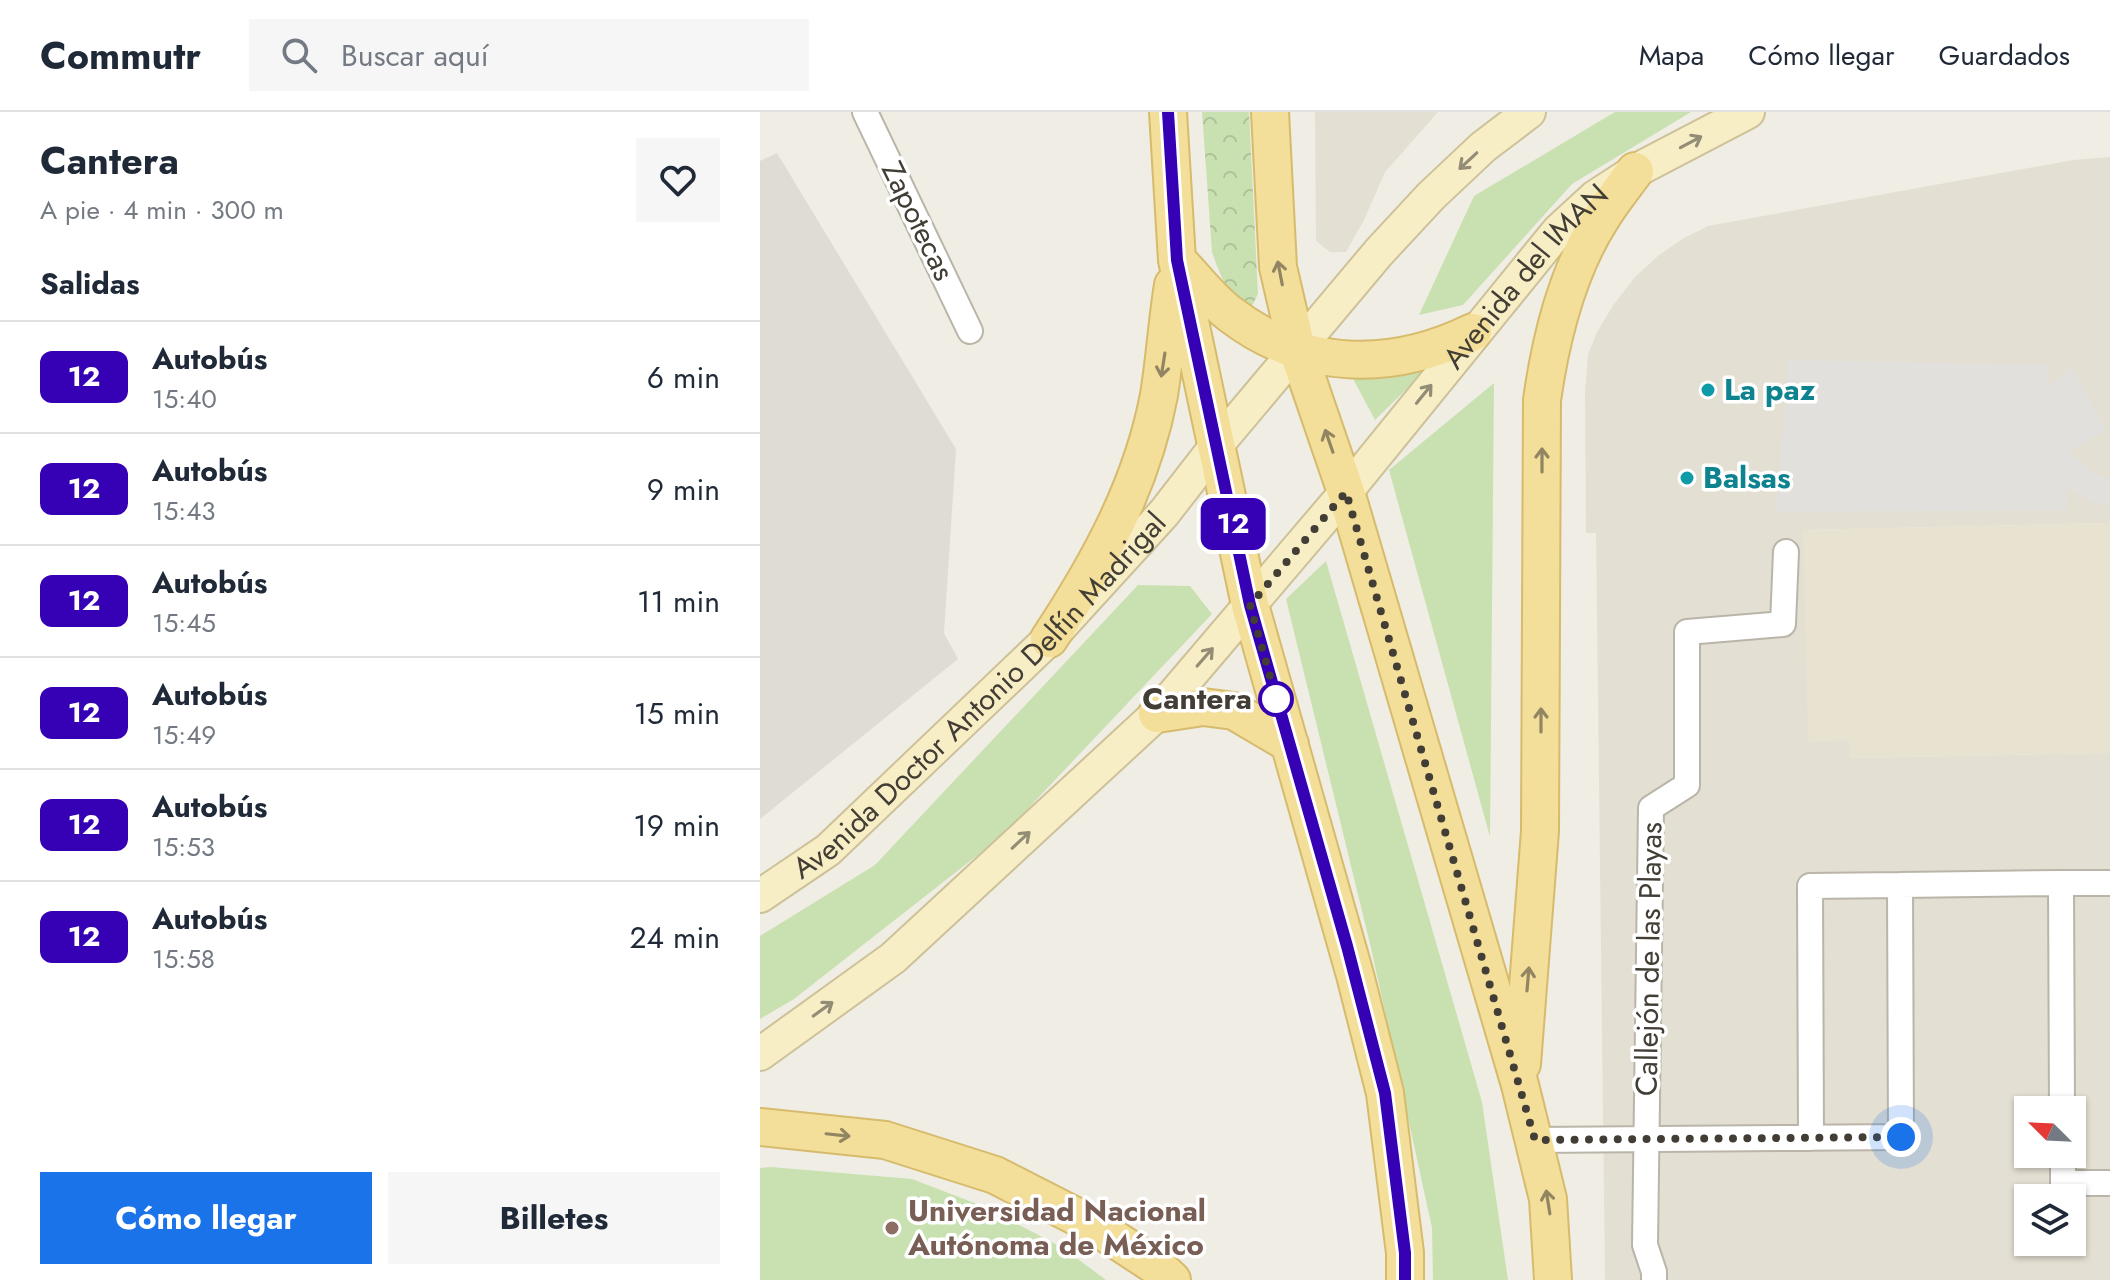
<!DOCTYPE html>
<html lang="es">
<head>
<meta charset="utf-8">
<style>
  :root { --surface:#fff; --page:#f6f6f7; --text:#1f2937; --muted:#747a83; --line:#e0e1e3; --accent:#1a73e8 }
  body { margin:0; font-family:Jost,sans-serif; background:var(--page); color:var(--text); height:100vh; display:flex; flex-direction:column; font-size:30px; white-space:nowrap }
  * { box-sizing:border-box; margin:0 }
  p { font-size:26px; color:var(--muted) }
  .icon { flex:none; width:44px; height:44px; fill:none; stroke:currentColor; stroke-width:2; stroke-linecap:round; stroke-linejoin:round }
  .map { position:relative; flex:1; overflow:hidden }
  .sheet { display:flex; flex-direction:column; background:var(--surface); width:760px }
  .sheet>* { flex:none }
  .badge { padding:0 16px; border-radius:12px; font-size:28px; line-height:52px }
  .needle { width:52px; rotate:294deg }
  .controls { position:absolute; left:1254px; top:984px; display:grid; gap:16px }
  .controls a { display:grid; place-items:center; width:72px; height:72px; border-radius:0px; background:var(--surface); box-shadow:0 2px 6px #0004; font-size:40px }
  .you { position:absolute; width:40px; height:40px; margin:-20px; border:6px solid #fff; border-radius:50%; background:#1a73e8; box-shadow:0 0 0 12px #1a73e833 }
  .map>.badge { position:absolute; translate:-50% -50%; box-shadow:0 0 0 4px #fff }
  h2 { padding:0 40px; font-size:30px; line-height:72px }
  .round { display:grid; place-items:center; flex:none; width:84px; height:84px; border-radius:0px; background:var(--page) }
  .summary { display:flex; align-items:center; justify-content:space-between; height:136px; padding:0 40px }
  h1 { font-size:38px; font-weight:700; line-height:60px }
  .primary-button { display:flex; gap:16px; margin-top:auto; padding:16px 40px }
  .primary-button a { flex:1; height:92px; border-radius:0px; background:var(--accent); color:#fff; font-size:32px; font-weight:700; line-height:92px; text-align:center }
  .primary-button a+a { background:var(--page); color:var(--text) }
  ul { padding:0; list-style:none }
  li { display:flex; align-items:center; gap:24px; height:112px; padding:0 40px; border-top:2px solid var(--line) }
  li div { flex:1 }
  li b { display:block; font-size:30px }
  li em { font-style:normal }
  li .badge { min-width:88px; font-weight:700; text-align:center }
  header { display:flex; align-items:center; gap:48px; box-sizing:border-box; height:112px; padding:0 40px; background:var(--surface); border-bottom:2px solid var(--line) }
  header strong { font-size:38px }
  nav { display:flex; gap:44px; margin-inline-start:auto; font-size:28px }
  .search { width:560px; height:72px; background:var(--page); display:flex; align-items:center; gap:20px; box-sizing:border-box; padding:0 28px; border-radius:0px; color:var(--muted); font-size:30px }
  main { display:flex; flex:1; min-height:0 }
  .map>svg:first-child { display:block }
</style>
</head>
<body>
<header>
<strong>Commutr</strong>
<div class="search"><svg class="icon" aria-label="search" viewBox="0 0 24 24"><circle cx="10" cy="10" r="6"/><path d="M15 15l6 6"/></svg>Buscar aquí</div>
<nav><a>Mapa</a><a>Cómo llegar</a><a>Guardados</a></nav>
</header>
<main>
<section class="sheet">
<div class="summary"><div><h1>Cantera</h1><p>A pie · 4 min · 300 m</p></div><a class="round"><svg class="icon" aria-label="heart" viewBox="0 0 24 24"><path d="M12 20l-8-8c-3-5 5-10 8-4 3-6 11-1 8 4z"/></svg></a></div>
<h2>Salidas</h2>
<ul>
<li><span class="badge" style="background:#3600b5;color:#fff">12</span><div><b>Autobús</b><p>15:40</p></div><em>6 min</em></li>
<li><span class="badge" style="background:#3600b5;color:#fff">12</span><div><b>Autobús</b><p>15:43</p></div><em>9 min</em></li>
<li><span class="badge" style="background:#3600b5;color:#fff">12</span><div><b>Autobús</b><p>15:45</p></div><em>11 min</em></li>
<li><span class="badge" style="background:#3600b5;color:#fff">12</span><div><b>Autobús</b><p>15:49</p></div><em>15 min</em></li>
<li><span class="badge" style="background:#3600b5;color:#fff">12</span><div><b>Autobús</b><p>15:53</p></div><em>19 min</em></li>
<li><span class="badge" style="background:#3600b5;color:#fff">12</span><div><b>Autobús</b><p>15:58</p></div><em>24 min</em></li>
</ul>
<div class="primary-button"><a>Cómo llegar</a><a>Billetes</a></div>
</section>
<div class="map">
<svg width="1350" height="1168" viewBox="0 0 1350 1168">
  <defs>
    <pattern id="park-crowns" width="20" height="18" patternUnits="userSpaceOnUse" patternTransform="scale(2)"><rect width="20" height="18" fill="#c9e1b1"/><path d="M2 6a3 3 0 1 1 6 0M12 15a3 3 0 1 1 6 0" fill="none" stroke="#aec299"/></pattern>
  </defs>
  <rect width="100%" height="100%" fill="#f0ede5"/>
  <path fill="#e4dfd3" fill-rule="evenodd" d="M555 0H678L625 60 604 108 586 140H570L556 129Z
    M1350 45V411L1043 418 1090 628V646L1350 641V1168H845L836 421H826L825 281 828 242 837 220 854 192 875 165 899 143 924 126 948 114 1313 48ZM1268 998H1312V1042H1268ZM1268 1086H1312V1130H1268Z"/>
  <path fill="#dfdcd6" d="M17 41 196 337 184 521 198 547 0 707V49Z"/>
  <path fill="#e8e2d0" d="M1350 411V641L1090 646 1089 628 1048 630 1043 418Z"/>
  <path fill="#c9e1b1" d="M855 0H931L812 72 703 193 659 203 714 84Z
    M670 254 615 308 591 263Z
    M734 271 730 725 629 358Z
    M566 449 722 990 748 1168H673L672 1116 611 836 526 487Z
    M378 473 430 474 452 502 242 724 34 887 0 907V824L115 753Z
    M11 1055 152 1067 225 1095 303 1136 346 1168H0V1056Z"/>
  <path fill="url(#park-crowns)" d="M442 0H489L498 182 490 198C467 182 461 166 452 140Z"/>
  <path fill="#e1e0dc" d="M1028 248 1290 253 1288 274 1312 256 1346 318 1309 340 1338 363 1350 366V394L1335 391 1307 376V398L1016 400Z"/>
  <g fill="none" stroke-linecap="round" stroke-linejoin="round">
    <g stroke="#bab5a8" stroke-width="28">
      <path id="street" d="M105 0 210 219
        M1140 773 1301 771
        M1302 998 1301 771H1350
        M775 1028 1141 1025 1140 773 1050 774 1051 1026
        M1303 1042V1071H1350
        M894 1168V1160L885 1133 891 696 927 673V520L1023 512 1026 440"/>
    </g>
    <g stroke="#ccc198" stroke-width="36">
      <g id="secondary">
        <path id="s1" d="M0 784 68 738 289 527 404 401 456 334 619 140 671 84 723 35 769 0"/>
        <path id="s2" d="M0 942 133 846 397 602 586 380 798 119 835 85 875 59 988 0"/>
      </g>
    </g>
    <g stroke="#d6bb6d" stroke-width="40">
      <path id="primary" d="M408 0 417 148 490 493 595 863 625 981 645 1141V1168
        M510 0 518 155 537 237 586 380 760 973 788 1087 793 1168
        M418 149C436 167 450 187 470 202 544 259 631 260 713 220
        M289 527C339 451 382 373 399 283 405 246 407 210 413 173
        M397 602 443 595 474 599 530 632
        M762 952 780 719 782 288C791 225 807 159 842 105 852 89 864 74 875 59
        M0 1015 125 1028 235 1063 333 1113 399 1156 412 1168"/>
    </g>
    <use href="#street" stroke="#fff" stroke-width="24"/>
    <use href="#secondary" stroke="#f8eec6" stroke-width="32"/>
    <use href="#primary" stroke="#f3de9a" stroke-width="36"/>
  </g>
  <defs><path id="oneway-shaft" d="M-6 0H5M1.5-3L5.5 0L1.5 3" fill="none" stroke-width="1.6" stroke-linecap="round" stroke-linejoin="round" transform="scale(2)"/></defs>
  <g stroke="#948d76">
    <use href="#oneway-shaft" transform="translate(931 30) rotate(-28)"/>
    <use href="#oneway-shaft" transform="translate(708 49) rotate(137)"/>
    <use href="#oneway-shaft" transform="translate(664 282) rotate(-51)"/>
    <use href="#oneway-shaft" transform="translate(445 545) rotate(-49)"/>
    <use href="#oneway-shaft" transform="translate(261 728) rotate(-43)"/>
    <use href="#oneway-shaft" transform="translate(63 897) rotate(-36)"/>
  </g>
  <g stroke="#928562">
    <use href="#oneway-shaft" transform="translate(520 161) rotate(-101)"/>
    <use href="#oneway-shaft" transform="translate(403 253) rotate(99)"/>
    <use href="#oneway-shaft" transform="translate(569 329) rotate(-109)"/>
    <use href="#oneway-shaft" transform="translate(782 348) rotate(-90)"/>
    <use href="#oneway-shaft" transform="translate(781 608) rotate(-90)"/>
    <use href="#oneway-shaft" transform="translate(768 867) rotate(-85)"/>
    <use href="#oneway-shaft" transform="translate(78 1023) rotate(6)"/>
    <use href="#oneway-shaft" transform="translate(788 1090) rotate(-99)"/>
  </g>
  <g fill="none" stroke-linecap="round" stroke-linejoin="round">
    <g stroke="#fff" stroke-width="18">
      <path id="line" d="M408 0 417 148 490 493 587 834 625 981 645 1141V1168"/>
    </g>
    <use href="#line" stroke="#3600b5" stroke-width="12"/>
    <path stroke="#423d35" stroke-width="8" stroke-dasharray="0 14.4" d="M516 587 517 589 490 493 586 380 775 1028 1141 1025"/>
  </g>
  <g fill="#0f9aa8" stroke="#fff" stroke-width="3">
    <circle cx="948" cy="278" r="8"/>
    <circle cx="927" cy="366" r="8"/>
  </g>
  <circle fill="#fff" stroke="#3600b5" stroke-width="4" cx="516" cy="587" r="16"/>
  <circle fill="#8d6e63" stroke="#fff" stroke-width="3" cx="132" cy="1116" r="8"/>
  <g text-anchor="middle" stroke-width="7" stroke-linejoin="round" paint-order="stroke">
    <g font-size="30" fill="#423d35" stroke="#fff">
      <text transform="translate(158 109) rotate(64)" y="10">Zapotecas</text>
      <text dy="10" stroke="none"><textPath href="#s2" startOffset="1096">Avenida del IMAN</textPath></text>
      <text dy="10" stroke="none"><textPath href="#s1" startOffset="298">Avenida Doctor Antonio Delfín Madrigal</textPath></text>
      <text transform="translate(889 847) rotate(-89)" y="10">Callejón de las Playas</text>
    </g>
    <g font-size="30" font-weight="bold" fill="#0d838f" stroke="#fff" text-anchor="start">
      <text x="964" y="288">La paz</text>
      <text x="943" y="376">Balsas</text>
    </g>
    <g font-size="30" font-weight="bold" fill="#423d35" stroke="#fff" text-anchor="end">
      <text x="492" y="597">Cantera</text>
    </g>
    <g font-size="30" font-weight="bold" fill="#785e54" stroke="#fff" text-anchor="start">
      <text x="148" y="1109">Universidad Nacional<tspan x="148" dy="34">Autónoma de México</tspan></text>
    </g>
  </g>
</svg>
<div class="controls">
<a><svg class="needle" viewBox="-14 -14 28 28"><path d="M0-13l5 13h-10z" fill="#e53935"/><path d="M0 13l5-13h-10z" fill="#747a83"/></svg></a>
<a><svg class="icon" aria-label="layers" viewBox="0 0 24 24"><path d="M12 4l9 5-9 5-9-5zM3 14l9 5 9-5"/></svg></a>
</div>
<div class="you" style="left:1141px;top:1025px"></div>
<b class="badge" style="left:473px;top:412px;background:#3600b5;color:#fff">12</b>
</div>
</main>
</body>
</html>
